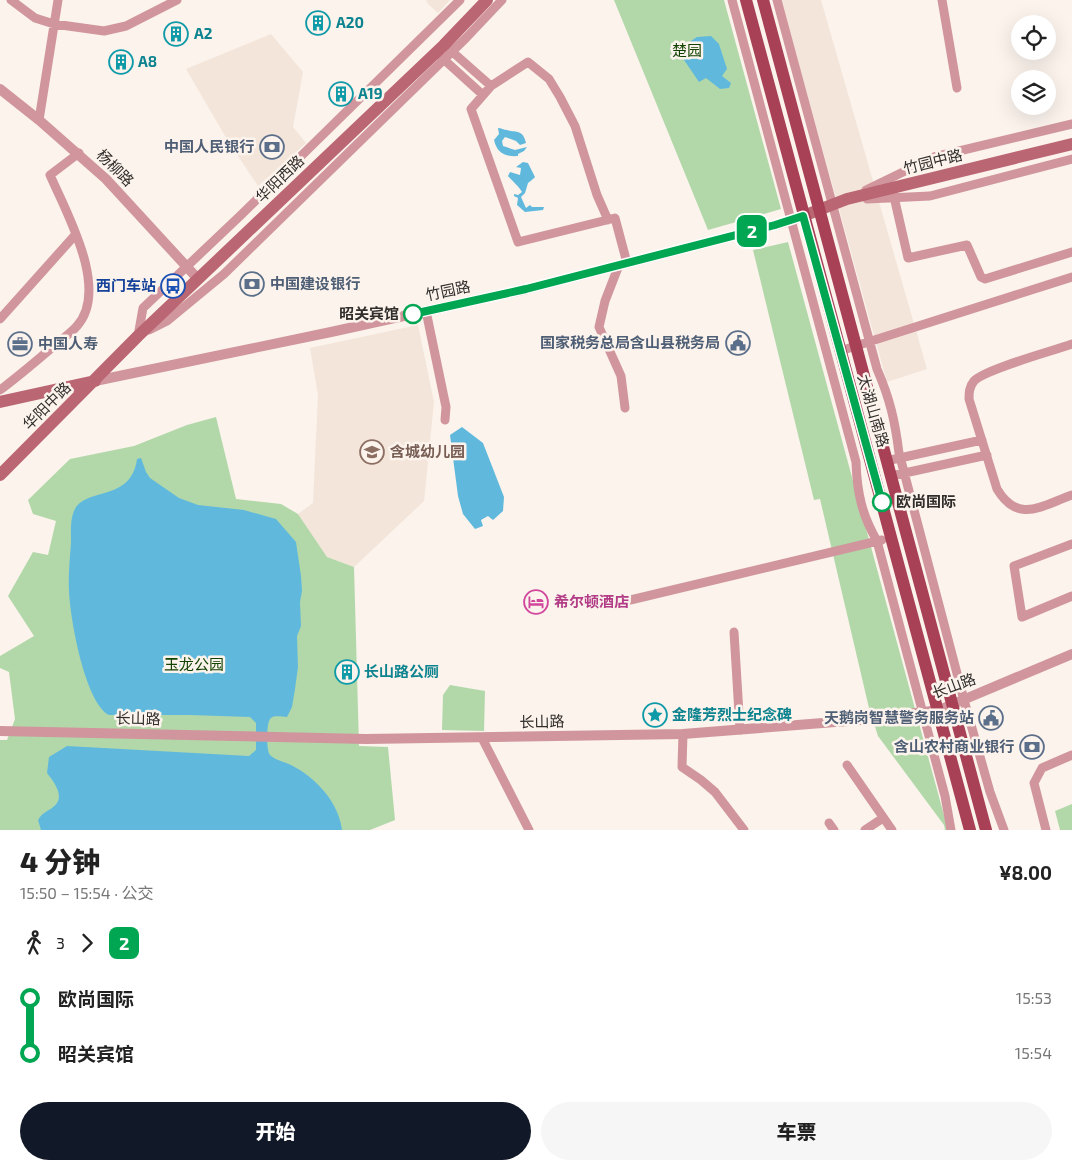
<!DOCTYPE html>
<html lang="zh">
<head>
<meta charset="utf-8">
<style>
  :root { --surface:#fff; --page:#f6f6f6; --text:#222; --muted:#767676; --accent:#111827 }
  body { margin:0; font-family:"Exo 2","Noto Sans SC",sans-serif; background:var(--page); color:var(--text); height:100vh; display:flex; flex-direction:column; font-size:19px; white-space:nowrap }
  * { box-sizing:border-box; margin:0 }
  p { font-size:16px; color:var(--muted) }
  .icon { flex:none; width:28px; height:28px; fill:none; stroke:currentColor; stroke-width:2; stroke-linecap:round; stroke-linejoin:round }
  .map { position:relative; height:830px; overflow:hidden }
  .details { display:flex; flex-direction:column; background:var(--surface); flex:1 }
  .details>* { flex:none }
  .badge { padding:0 10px; border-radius:8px; font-size:18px; line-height:32px }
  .tools { position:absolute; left:1011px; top:15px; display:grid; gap:10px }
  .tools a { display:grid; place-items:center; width:45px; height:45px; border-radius:50%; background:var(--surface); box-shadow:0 5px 20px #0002; font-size:25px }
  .map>.badge { position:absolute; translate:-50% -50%; box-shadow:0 0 0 2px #fff }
  .legs { display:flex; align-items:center; gap:8px; height:55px; padding:0 20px; font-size:16px }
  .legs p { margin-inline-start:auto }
  .overview { display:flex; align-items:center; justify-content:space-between; height:85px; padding:0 20px }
  h1 { font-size:28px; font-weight:800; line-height:38px }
  .primary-button { display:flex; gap:10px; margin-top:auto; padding:10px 20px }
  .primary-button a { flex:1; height:58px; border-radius:30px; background:var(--accent); color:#fff; font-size:20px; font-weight:800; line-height:58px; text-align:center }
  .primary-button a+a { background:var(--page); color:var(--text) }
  ul { padding:0 20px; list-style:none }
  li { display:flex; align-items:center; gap:18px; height:55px; font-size:19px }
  li i { display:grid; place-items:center; width:8px; height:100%; margin:0 6px; background:currentColor }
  li i::after { content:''; width:12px; height:12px; margin:-6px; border:4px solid; border-radius:50%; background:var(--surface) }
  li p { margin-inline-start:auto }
  li:first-child i { background:linear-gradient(#0000 50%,currentColor 0) }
  li:last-child i { background:linear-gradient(currentColor 50%,#0000 0) }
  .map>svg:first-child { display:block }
</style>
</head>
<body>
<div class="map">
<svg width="1072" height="830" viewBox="0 0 1072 830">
  <rect width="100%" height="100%" fill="#fbf3ec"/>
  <path fill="#f3e5d9" d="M426 0H450L438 13 428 4Z
    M781 0H821L927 369 887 382Z
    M271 34 303 72 293 127 306 143 258 186 228 141 186 69Z
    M418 325 434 402 424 501 354 567 327 557 298 514 313 503 318 395 310 348Z"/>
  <path fill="#b2d8a9" d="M614 0H724L781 209 708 230Z
    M788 242 948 830H945L944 825 878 736 869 708 820 499 814 500 753 250Z
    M216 417 236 499 281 504 298 514 327 557 354 567 359 746 388 747 395 820 370 830H0V740H7L15 719 9 672 0 668V656L34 636 8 596 33 552 48 555 56 521 33 514 28 500 70 459 134 446 187 425Z
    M450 685 485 691 484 731 442 730 443 695Z
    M1072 804V830H1060L1055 811Z"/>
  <path fill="#60b9dd" d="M711 36 719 44 727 69 722 76 731 83 729 88 720 89 706 78 699 82 684 60 682 47 697 37Z
    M498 128C501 128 504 130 507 130 516 133 523 129 526 143L520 145 516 141 505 137 502 141 503 146 515 150 527 147 524 151 518 154V156C505 157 497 153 494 140L499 134Z
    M523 162 528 163 535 177 533 179 528 183 525 193 521 197 526 208 530 205 532 207H544L543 210 525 212 517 205 518 198 514 196V194L518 195 522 192C518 185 513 182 508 176L510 172 520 175 521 168 516 167Z
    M462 427 483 443 504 497 503 511 493 520 488 516 481 520 483 526 475 529 463 514 458 496 450 435Z
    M141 458 146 472 150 478 179 498 198 505 244 510 276 519 296 542 301 576 302 591 300 602 301 626 297 636 298 667 295 689 292 707 287 717C282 717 275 715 271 718 266 721 266 750 270 755 275 760 285 762 291 765 315 777 339 802 342 830H41L38 820C42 813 46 812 52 808 67 798 54 782 47 773L49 757 67 746 249 756 256 750V723L250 717 189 715H109C85 703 70 618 69 591 68 575 70 558 71 542 71 532 70 520 74 511 85 486 131 503 137 459Z"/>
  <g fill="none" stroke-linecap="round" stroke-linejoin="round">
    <path stroke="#d1969d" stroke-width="9" d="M11 0 35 18 54 24 104 31 126 26 177 0
      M732 0 856 462C857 493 862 515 877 541L945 796 951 830
      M777 0 877 369C890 399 895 421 899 453L964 700 990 792 1004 830
      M942 0 957 88
      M448 48 491 86
      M440 56 483 95
      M39 120 58 0
      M892 188 908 258 967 245 981 277 985 279 1072 252
      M866 190 934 157 1072 124
      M867 199 930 196 1072 159
      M608 220 597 195 575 126 560 97 549 79 528 62 491 86 471 109 518 242 615 218 627 263
      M619 265 605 301 599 327 621 376 625 408
      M426 311 446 407 445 420
      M0 319 76 234
      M149 330 167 321 224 274 466 38 502 0
      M138 336 143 308 242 214 460 0
      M1072 344C1053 351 985 369 974 381 969 387 969 393 969 399L997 489C1018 524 1041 506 1072 495
      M840 351 1072 277
      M0 390C19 376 36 361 54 346 61 340 71 333 77 326 110 289 66 212 50 175L79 153
      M886 461 982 440
      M891 476 987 455
      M1072 544 1014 566 1022 617 1072 596
      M622 602 882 540
      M734 632 740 730
      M683 734 682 767 701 780 715 792 744 830
      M482 738 529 830
      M847 765 892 830
      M829 823 834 830
      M865 830 883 818
      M1046 830 1034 783 1042 768 1072 755"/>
    <path stroke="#d1969d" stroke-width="10" d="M0 89 39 120 106 179 198 279
      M95 381 331 332 527 289 791 221 803 216
      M0 731 366 739 683 734 861 720 939 710 1072 654"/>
    <path stroke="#bb6673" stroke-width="12" d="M803 216 847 199 1072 144
      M0 402 95 381
      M0 475 138 336 444 45 487 0"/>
    <path stroke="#a84156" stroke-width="12" d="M746 0 970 830
      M763 0 986 830"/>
  </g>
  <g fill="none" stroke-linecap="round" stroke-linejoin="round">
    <g stroke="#fff" stroke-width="11">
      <path id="line-1" d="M413 314 526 289 775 225 803 216 882 502"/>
    </g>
    <use href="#line-1" stroke="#00a651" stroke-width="8"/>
  </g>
  <defs>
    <g id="building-ring" transform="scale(1.25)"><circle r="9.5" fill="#fbf3ec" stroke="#0f9aa8" stroke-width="1.5"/><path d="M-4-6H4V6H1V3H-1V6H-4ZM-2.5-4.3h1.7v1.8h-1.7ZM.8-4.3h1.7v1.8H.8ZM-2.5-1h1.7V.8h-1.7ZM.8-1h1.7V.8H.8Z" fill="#0f9aa8"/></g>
    <g id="bank-ring" transform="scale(1.25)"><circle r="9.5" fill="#fbf3ec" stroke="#5c6f8a" stroke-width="1.5"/><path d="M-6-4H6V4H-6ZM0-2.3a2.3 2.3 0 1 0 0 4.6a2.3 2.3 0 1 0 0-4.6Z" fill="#5c6f8a"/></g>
    <g id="bus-ring" transform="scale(1.25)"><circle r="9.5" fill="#fbf3ec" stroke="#1a4fb4" stroke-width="1.5"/><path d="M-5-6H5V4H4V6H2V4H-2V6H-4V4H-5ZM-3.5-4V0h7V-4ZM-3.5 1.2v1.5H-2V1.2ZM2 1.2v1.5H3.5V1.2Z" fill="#1a4fb4"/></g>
    <g id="civic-ring" transform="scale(1.25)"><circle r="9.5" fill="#fbf3ec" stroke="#5c6f8a" stroke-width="1.5"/><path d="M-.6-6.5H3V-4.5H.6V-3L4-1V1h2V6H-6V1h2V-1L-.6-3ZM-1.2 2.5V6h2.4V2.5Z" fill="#5c6f8a"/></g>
    <g id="office-ring" transform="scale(1.25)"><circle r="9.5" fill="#fbf3ec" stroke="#5c6f8a" stroke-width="1.5"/><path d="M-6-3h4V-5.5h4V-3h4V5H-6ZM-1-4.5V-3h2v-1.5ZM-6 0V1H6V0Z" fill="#5c6f8a"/></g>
    <g id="school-ring" transform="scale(1.25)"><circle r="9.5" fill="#fbf3ec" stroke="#8d6e63" stroke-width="1.5"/><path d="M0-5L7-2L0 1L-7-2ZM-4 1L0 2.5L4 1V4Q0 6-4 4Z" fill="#8d6e63"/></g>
    <g id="hotel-ring" transform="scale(1.25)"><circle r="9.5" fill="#fbf3ec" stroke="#d1479c" stroke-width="1.5"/><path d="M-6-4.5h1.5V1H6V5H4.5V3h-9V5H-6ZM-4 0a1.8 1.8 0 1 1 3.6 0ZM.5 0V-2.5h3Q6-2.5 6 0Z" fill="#d1479c"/></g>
    <g id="sight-ring" transform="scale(1.25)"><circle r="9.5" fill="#fbf3ec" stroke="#0f9aa8" stroke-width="1.5"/><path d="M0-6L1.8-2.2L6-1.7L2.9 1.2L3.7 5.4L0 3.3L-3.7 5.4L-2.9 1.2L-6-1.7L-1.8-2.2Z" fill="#0f9aa8"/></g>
  </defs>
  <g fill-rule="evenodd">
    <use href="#building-ring" x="318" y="23"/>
    <use href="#building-ring" x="176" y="34"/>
    <use href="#building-ring" x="121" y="62"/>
    <use href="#building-ring" x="341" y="94"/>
    <use href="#bank-ring" x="272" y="147"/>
    <use href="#bank-ring" x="252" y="284"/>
    <use href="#bus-ring" x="173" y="286"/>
    <use href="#civic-ring" x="738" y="343"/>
    <use href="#office-ring" x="20" y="344"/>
    <use href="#school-ring" x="372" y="452"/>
    <use href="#hotel-ring" x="536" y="602"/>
    <use href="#building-ring" x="347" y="672"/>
    <use href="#sight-ring" x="655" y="715"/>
    <use href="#civic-ring" x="991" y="718"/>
    <use href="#bank-ring" x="1032" y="747"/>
  </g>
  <g fill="#fff" stroke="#00a651" stroke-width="2.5">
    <circle cx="413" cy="314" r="9"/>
    <circle cx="882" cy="502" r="9"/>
  </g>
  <g text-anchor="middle" stroke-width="5" stroke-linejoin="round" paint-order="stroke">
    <g font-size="15" font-weight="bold" fill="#0d838f" stroke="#fbf3ec" text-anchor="start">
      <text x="336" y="28">A20</text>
      <text x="194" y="39">A2</text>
      <text x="138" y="67">A8</text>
      <text x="358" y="99">A19</text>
      <text x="364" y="677">长山路公厕</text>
      <text x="672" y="720">金隆芳烈士纪念碑</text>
    </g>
    <g font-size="15" fill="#134303" stroke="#fbf3ec">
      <text x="687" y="56">楚园</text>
      <text x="194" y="670">玉龙公园</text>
    </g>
    <g font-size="15" font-weight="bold" fill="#4e5e75" stroke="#fbf3ec" text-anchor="end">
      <text x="254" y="152">中国人民银行</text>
      <text x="270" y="289" text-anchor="start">中国建设银行</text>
      <text x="720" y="348">国家税务总局含山县税务局</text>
      <text x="38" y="349" text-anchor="start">中国人寿</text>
      <text x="974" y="723">天鹅岗智慧警务服务站</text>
      <text x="1014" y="752">含山农村商业银行</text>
    </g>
    <g font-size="15" fill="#302d2b" stroke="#fbf3ec">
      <text transform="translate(933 162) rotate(-14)" y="5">竹园中路</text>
      <text transform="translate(115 168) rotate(45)" y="5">杨柳路</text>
      <text transform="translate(280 179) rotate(-44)" y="5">华阳西路</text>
      <text transform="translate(448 291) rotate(-12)" y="5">竹园路</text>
      <text transform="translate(47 406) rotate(-45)" y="5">华阳中路</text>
      <text transform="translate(873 411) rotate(74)" y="5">太湖山南路</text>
      <text transform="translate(954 686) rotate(-20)" y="5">长山路</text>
      <text transform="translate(138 719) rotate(1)" y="5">长山路</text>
      <text transform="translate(542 722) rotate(-1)" y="5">长山路</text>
    </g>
    <g font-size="15" font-weight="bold" fill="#164399" stroke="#fbf3ec" text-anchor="end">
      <text x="156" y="291">西门车站</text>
    </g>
    <g font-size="15" font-weight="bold" fill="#302d2b" stroke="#fbf3ec" text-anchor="end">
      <text x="399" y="319">昭关宾馆</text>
      <text x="896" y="507" text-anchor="start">欧尚国际</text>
    </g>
    <g font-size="15" font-weight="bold" fill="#785e54" stroke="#fbf3ec" text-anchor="start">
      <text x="390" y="457">含城幼儿园</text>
    </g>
    <g font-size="15" font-weight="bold" fill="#b23c85" stroke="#fbf3ec" text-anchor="start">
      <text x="554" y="607">希尔顿酒店</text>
    </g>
  </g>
</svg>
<div class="tools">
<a><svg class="icon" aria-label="locate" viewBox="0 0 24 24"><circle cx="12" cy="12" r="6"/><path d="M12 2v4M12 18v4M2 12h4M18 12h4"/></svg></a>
<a><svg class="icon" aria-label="layers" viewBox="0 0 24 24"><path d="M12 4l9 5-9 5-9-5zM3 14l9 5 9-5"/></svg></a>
</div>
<b class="badge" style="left:752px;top:231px;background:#00a651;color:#fff">2</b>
</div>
<section class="details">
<div class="overview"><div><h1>4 分钟</h1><p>15:50 – 15:54 · 公交</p></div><b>¥8.00</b></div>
<div class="legs"><svg class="icon" aria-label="walk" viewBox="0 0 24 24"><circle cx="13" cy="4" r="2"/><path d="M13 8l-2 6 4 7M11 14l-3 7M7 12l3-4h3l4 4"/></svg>3<svg class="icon" aria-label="forward" viewBox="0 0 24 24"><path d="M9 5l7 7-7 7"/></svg><b class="badge" style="background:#00a651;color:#fff">2</b></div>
<ul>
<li><i style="color:#00a651"></i><b>欧尚国际</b><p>15:53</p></li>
<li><i style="color:#00a651"></i><b>昭关宾馆</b><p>15:54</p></li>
</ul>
<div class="primary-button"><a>开始</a><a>车票</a></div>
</section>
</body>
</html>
